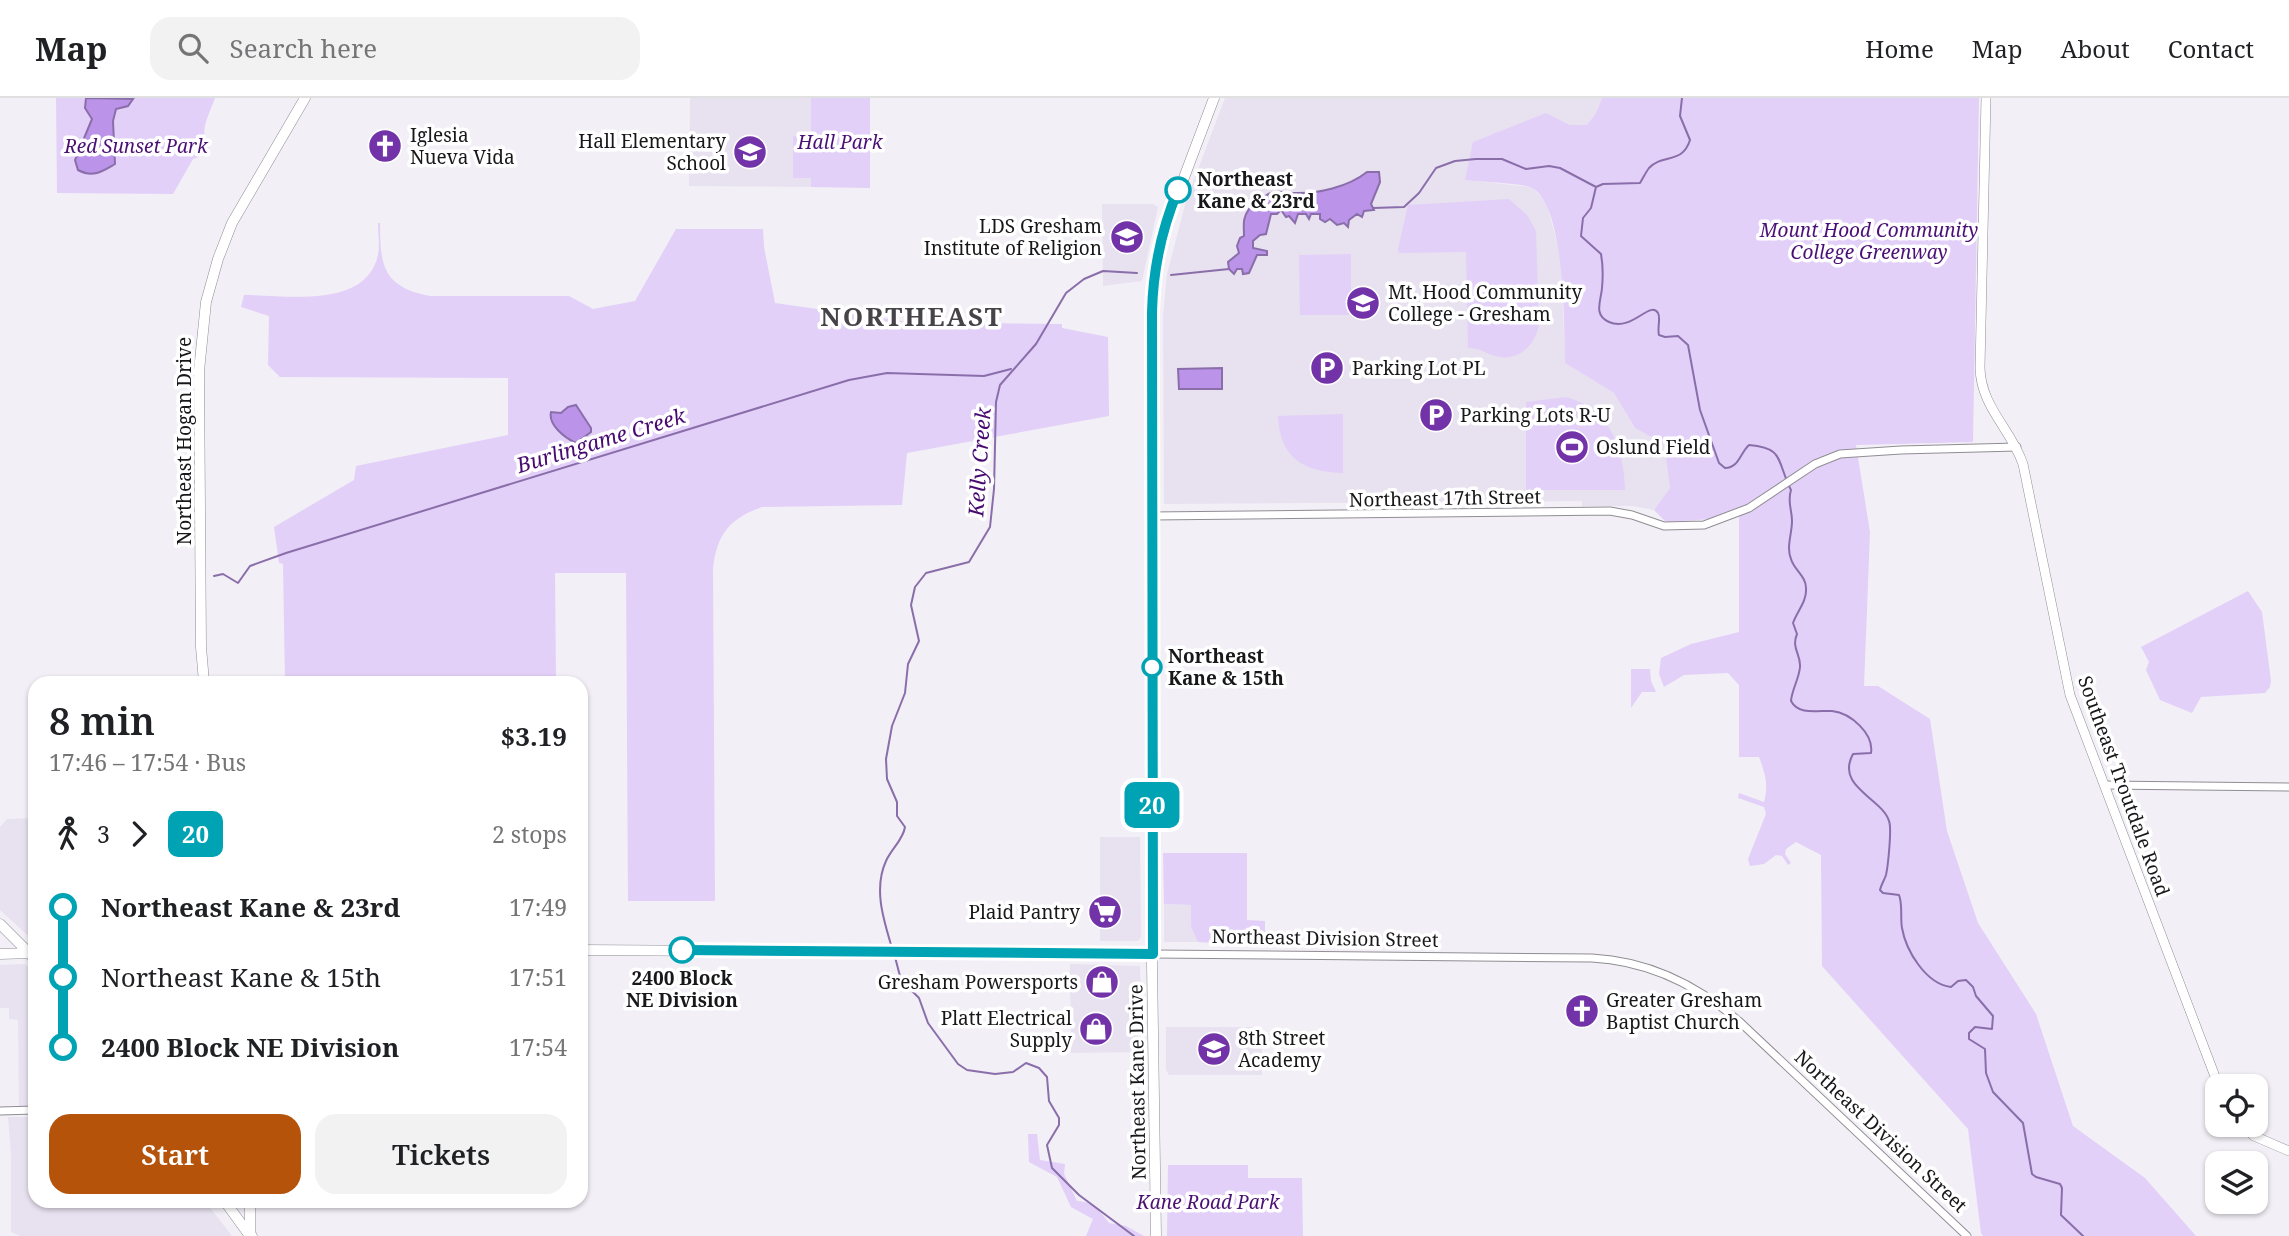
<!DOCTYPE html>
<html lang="en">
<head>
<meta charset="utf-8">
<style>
  :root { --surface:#fff; --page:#f2f2f2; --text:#202124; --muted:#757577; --line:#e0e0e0; --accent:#b45309 }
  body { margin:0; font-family:"Noto Serif",serif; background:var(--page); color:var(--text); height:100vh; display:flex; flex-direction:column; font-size:26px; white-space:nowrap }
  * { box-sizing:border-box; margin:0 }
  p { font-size:23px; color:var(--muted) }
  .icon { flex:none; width:38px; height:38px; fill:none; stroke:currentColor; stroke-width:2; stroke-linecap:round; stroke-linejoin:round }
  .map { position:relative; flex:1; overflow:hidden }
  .panel { position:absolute; left:28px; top:578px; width:560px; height:532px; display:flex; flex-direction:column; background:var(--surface); border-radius:21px; box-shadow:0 2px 5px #0004 }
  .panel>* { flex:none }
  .badge { padding:0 14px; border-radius:10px; font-size:24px; line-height:46px }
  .fabs { position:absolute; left:2205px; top:976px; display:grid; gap:14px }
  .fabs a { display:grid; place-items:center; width:63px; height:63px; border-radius:14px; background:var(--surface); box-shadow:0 2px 5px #0004; font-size:35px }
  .map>.badge { position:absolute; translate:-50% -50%; box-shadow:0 0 0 4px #fff }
  .legs { display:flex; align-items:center; gap:10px; height:77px; padding:0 21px; font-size:23px }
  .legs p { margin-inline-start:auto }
  .headline { display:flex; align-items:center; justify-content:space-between; height:119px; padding:0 21px }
  h1 { font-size:38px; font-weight:600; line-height:52px }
  .cta { display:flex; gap:14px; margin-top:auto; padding:14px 21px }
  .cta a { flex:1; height:80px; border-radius:21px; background:var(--accent); color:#fff; font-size:28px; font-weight:600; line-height:80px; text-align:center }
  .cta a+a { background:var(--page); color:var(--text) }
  ul { padding:0 21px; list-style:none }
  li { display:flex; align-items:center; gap:24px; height:70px; font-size:26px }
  li i { display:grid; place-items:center; width:10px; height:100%; margin:0 9px; background:currentColor }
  li i::after { content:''; width:18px; height:18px; margin:-9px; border:5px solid; border-radius:50%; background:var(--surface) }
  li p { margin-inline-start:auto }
  li:first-child i { background:linear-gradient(#0000 50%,currentColor 0) }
  li:last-child i { background:linear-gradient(currentColor 50%,#0000 0) }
  header { display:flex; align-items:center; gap:42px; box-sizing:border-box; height:98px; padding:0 35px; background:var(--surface); border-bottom:2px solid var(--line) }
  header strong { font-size:33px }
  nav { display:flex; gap:38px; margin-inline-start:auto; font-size:24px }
  .search { width:490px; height:63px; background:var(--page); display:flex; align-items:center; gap:18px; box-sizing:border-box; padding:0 24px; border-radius:21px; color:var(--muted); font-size:26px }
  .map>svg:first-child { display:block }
</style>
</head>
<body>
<header>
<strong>Map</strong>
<div class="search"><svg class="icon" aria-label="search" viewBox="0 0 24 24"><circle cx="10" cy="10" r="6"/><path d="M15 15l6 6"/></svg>Search here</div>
<nav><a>Home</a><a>Map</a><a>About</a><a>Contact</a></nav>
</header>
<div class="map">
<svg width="2289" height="1138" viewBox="0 0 2289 1138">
  <rect width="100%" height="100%" fill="#f2eff6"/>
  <path fill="#e8e1f0" d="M690 0H811V89L689 88Z
    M1225 0H1602L1596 15 1587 27H1570L1545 15 1465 82 1531 89 1546 103 1561 160 1565 265 1614 295 1635 330 1664 346 1670 390 1654 412 1633 408H1582V403L1164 406 1163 218 1167 176 1186 103Z
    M1102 106H1153L1158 109 1142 183 1103 188Z
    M35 720V844L0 812V729L7 721Z
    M1100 739H1140L1141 839 1138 843H1100Z
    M1164 806 1191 807V829L1198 844H1164Z
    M24 866 35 873V1008H19L18 922 9 921V910H0V867Z
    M1070 866 1140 868 1142 954 1071 955Z
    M1166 929H1262V977H1169L1166 972Z
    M8 1019H35V1102L205 1103 232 1138H20L11 1134V1057Z"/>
  <path fill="#e2d0f8" d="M56 0H215C208 20 197 35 211 54L193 61 173 96 57 95Z
    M811 0H870V90L811 89V80H793V38H811Z
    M1602 0H1979L1973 344 1856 347 1870 434 1864 588H1878L1930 621 1947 733 1978 825 2036 916 2073 1028 2145 1080 2196 1138H1983L1981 1135 1968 1031 1822 868 1821 757 1796 744 1786 751 1785 756 1791 765 1788 767 1782 758 1776 757 1764 766 1750 768 1748 761 1766 716 1764 709 1738 700 1739 695 1764 704C1769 687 1765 675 1759 659H1739V587L1728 575 1684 577 1664 589 1659 576 1661 560 1691 546 1739 534V410L1712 421 1666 424 1654 412 1670 390 1664 346 1635 330 1614 295 1565 265C1564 230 1566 103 1530 89 1518 85 1480 84 1465 82L1473 44 1546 15 1570 27H1587L1596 15Z
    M1509 101 1527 117 1536 133 1539 226C1536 245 1521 262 1500 259 1487 257 1482 250 1468 250L1466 154 1399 155 1398 151 1408 107Z
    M378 125H380C380 168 383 189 430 198H569L593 211 635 203 676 131H763L764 149 775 205 909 224 1062 226V230L1108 239 1109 318 907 355 902 407 762 409C729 421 717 436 713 471L715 803H628L626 475H555L556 584H285L283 466 279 465 274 429 354 382 356 368 508 337V280L280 279 268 267 269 218 241 209 244 197C284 197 366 212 378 157 380 147 378 135 378 125Z
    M1351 156V217H1300L1299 157Z
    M1566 299C1610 311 1624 350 1625 392H1526V304Z
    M1343 316V375C1303 374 1280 360 1278 318Z
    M2248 493 2262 514 2271 583 2270 589 2265 595 2201 599 2192 615 2160 602 2146 572 2149 564 2141 549Z
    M1631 571H1650L1651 583 1656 594H1642L1631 610Z
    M1163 755H1247V822L1265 823V848L1198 844 1191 829V807L1164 806Z
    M1028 1036H1037L1040 1062 1065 1066 1064 1076 1077 1103C1094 1104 1099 1112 1109 1125L1126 1128 1144 1138H1086L1093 1121 1071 1109 1057 1079 1029 1064Z
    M1168 1067H1248V1080H1302L1303 1138H1167Z"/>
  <path fill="#bb93e8" stroke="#8a6eaa" stroke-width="2" d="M86 0 133 1 128 8 116 11 113 23 115 66C101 74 93 80 78 72L75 62 92 21 85 10Z
    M1367 74H1379L1380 84 1371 106 1374 112 1364 113 1362 119 1357 116 1349 122 1348 129 1344 125 1337 127 1330 121 1325 124 1320 121V116H1311L1309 121 1306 116H1298L1295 125 1289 118 1286 119 1281 112 1277 116H1271L1266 136 1260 137 1253 143V150L1267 153V157H1257L1249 175 1243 176 1242 171H1237L1234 176 1229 171 1228 164 1239 155 1237 148 1240 140 1244 138C1244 127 1242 121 1249 111 1259 109 1261 98 1271 95 1278 92 1286 95 1293 95 1318 96 1348 89 1367 74Z
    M1222 270V291H1179L1178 271Z
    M576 307 591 330V334L576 345C565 340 548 327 551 314L561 315 568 309Z"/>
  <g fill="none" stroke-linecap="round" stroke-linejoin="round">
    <path stroke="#8a6eaa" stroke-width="2" d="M1682 0 1680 18 1690 42C1682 67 1663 55 1649 70 1646 74 1643 80 1640 85L1603 86 1596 89 1591 110 1583 120 1581 138 1601 156C1603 167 1603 179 1602 190 1601 203 1593 217 1609 224 1632 234 1650 202 1658 215 1661 220 1657 230 1659 237L1665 239 1678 238 1688 247 1700 312 1719 365 1725 370C1739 370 1740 355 1749 347 1781 350 1777 359 1787 383
      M1373 110 1404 109 1419 95 1436 70 1455 63 1476 61H1502L1526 71 1549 68 1560 70 1596 89
      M1171 177 1229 171
      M1789 388 1791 392C1787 404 1792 411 1792 423 1792 436 1786 449 1791 461 1794 472 1806 478 1806 490 1807 504 1797 513 1793 525L1797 536C1791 550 1801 556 1800 569 1799 581 1792 591 1791 603 1799 618 1819 612 1832 613 1851 615 1874 636 1871 655L1853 656C1835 689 1882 700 1889 723 1892 730 1888 768 1886 777 1884 783 1881 787 1880 792L1883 795 1899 797C1903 807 1900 819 1902 830 1906 853 1926 886 1951 889L1958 883 1966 882 1973 889 1976 898 1993 918 1992 931 1975 929 1969 935V941L1985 951 1986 975 1993 994 2023 1025 2032 1076 2036 1079 2060 1086 2062 1090 2061 1117 2083 1138
      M214 478 223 476 238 485 250 468 286 455 849 282 887 275 984 278 1011 271
      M892 850C884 823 873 791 886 763 892 750 903 742 905 729L897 718V704L887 681 886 661 892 628 905 595 908 566 919 543 911 507 915 489 926 475 969 464 990 429 994 391 996 304 1000 287 1036 246 1066 195 1084 181 1103 173 1137 175
      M895 859 901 882 919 900 928 925 958 966 967 972 995 976 1013 974 1026 965 1039 970 1047 979 1049 1003 1059 1020V1027L1047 1047 1052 1070 1079 1097 1134 1138"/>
    <g stroke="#908d93" stroke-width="9">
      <path id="tertiary" d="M1152 418 1610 413 1632 417 1664 428 1704 427 1749 410 1815 366 1840 356 1901 352 2017 349
        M2104 687 2289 689
        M1153 856 1592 860C1649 863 1699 888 1741 925L1967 1138
        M0 1013 35 1012"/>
    </g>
    <g stroke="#908d93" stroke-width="10">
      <path id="secondary" d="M1986 0 1980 270C1981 309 2011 331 2023 366L2070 597 2219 989
        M2241 1027 2254 1038 2289 1053"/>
    </g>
    <g stroke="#908d93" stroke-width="11">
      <path id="primary" d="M0 826 35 861
        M581 852 1153 856
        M0 856 31 855
        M224 1102 250 1138
        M1156 1138 1152 866V204L1165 130 1214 0"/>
    </g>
    <g stroke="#908d93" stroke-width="11">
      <path id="trunk" d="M204 584 201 549 199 273 206 204 218 161 232 125 305 0
        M250 1102V1136L252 1138"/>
    </g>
    <use href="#tertiary" stroke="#fff" stroke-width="7"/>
    <use href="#secondary" stroke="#fff" stroke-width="9"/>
    <use href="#primary" stroke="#fff" stroke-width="10"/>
    <use href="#trunk" stroke="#fff" stroke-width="10"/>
  </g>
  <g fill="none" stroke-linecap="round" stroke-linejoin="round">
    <g stroke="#fff" stroke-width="16">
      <path id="line-1" d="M682 852 1153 856 1152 214C1153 173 1162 130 1178 92"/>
    </g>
    <use href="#line-1" stroke="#00a3b4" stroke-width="10"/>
  </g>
  <defs>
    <g id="church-disc" transform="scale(1.75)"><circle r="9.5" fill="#7333a8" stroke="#fff"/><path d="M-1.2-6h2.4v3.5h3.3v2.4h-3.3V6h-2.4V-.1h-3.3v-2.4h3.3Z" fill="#fff"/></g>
    <g id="school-disc" transform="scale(1.75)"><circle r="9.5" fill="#7333a8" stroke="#fff"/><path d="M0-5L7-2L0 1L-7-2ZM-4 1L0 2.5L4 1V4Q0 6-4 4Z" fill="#fff"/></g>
    <g id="university-disc" transform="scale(1.75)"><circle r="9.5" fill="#7333a8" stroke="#fff"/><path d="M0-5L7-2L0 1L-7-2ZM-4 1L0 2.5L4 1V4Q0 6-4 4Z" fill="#fff"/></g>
    <g id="parking-disc" transform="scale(1.75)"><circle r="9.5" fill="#7333a8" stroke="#fff"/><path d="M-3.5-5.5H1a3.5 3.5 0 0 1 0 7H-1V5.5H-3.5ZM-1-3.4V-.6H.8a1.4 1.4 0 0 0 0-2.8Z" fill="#fff"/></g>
    <g id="stadium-disc" transform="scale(1.75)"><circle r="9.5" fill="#7333a8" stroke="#fff"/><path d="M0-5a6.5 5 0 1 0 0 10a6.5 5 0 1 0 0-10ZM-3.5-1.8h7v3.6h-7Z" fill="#fff"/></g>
    <g id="supermarket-disc" transform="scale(1.75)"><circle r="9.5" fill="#7333a8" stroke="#fff"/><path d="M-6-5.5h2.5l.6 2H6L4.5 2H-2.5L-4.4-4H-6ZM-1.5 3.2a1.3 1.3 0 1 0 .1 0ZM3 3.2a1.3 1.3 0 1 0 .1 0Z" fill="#fff"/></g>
    <g id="shop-disc" transform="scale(1.75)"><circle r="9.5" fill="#7333a8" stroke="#fff"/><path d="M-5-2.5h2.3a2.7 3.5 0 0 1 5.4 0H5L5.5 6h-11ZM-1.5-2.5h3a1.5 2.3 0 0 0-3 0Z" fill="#fff"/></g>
  </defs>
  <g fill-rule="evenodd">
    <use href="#church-disc" x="385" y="48"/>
    <use href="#school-disc" x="750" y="54"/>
    <use href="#university-disc" x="1127" y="139"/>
    <use href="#university-disc" x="1363" y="205"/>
    <use href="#parking-disc" x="1327" y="270"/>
    <use href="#parking-disc" x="1436" y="317"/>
    <use href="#stadium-disc" x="1572" y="349"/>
    <use href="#supermarket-disc" x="1105" y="814"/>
    <use href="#shop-disc" x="1102" y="884"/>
    <use href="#church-disc" x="1582" y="913"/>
    <use href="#shop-disc" x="1096" y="931"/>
    <use href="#school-disc" x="1214" y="951"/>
  </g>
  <g fill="#fff" stroke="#00a3b4" stroke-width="3.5">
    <circle cx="1178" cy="92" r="12"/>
    <circle cx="1152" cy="569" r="9"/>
    <circle cx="682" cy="852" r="12"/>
  </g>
  <g text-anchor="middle" stroke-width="7" stroke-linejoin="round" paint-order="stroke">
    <g font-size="19" fill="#181719" stroke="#fff" text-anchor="start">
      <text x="410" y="44">Iglesia<tspan x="410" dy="22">Nueva Vida</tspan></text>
      <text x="726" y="50" text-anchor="end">Hall Elementary<tspan x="726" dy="22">School</tspan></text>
      <text x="1102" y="135" text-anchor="end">LDS Gresham<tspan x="1102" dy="22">Institute of Religion</tspan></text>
      <text x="1388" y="201">Mt. Hood Community<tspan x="1388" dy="22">College - Gresham</tspan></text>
      <text x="1352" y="277">Parking Lot PL</text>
      <text x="1460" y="324">Parking Lots R-U</text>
      <text x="1596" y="356">Oslund Field</text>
      <text x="1080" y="821" text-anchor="end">Plaid Pantry</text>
      <text x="1078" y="891" text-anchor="end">Gresham Powersports</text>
      <text x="1606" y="909">Greater Gresham<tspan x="1606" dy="22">Baptist Church</tspan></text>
      <text x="1072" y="927" text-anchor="end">Platt Electrical<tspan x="1072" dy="22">Supply</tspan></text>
      <text x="1238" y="947">8th Street<tspan x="1238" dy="22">Academy</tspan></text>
    </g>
    <g font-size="19" font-style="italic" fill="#4b1075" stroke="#fff">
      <text x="840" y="51">Hall Park</text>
      <text x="136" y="55">Red Sunset Park</text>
      <text x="1869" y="139">Mount Hood Community<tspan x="1869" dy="22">College Greenway</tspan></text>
      <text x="1208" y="1111">Kane Road Park</text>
    </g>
    <g font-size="19" font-weight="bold" fill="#181719" stroke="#fff" text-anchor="start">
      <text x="1197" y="88">Northeast<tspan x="1197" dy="22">Kane &amp; 23rd</tspan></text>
      <text x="1168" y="565">Northeast<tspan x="1168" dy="22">Kane &amp; 15th</tspan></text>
      <text x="682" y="887" text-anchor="middle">2400 Block<tspan x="682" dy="22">NE Division</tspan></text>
    </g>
    <g font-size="19" fill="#181719" stroke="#fff">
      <text transform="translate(184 343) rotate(-90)" y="7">Northeast Hogan Drive</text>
      <text transform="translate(1445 400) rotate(-1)" y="7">Northeast 17th Street</text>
      <text transform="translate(2124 688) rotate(70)" y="7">Southeast Troutdale Road</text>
      <text transform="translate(1325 840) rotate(1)" y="7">Northeast Division Street</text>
      <text transform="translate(1137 984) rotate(-91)" y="7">Northeast Kane Drive</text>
      <text transform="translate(1881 1033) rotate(43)" y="7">Northeast Division Street</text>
    </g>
    <g font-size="21" font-style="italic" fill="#470a71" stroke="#fff">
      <text transform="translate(601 343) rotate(-17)" y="7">Burlingame Creek</text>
      <text transform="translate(980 364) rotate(-86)" y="7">Kelly Creek</text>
    </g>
    <g font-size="26" font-weight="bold" letter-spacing="2" fill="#464349" stroke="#fff">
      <text x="912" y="228">NORTHEAST</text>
    </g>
  </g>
</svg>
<div class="fabs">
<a><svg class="icon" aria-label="locate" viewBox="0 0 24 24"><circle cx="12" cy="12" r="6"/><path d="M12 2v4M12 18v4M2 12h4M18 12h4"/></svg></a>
<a><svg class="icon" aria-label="layers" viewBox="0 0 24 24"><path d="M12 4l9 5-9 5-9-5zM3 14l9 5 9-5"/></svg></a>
</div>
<b class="badge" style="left:1152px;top:707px;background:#00a3b4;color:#fff">20</b>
<section class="panel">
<div class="headline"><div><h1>8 min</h1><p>17:46 – 17:54 · Bus</p></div><b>$3.19</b></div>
<div class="legs"><svg class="icon" aria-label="walk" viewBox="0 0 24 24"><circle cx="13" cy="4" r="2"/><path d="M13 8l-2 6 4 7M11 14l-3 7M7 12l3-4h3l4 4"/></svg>3<svg class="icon" aria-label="forward" viewBox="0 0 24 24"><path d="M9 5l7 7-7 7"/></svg><b class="badge" style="background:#00a3b4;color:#fff">20</b><p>2 stops</p></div>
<ul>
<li><i style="color:#00a3b4"></i><b>Northeast Kane &amp; 23rd</b><p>17:49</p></li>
<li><i style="color:#00a3b4"></i><span>Northeast Kane &amp; 15th</span><p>17:51</p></li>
<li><i style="color:#00a3b4"></i><b>2400 Block NE Division</b><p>17:54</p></li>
</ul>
<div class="cta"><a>Start</a><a>Tickets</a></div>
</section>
</div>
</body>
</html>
